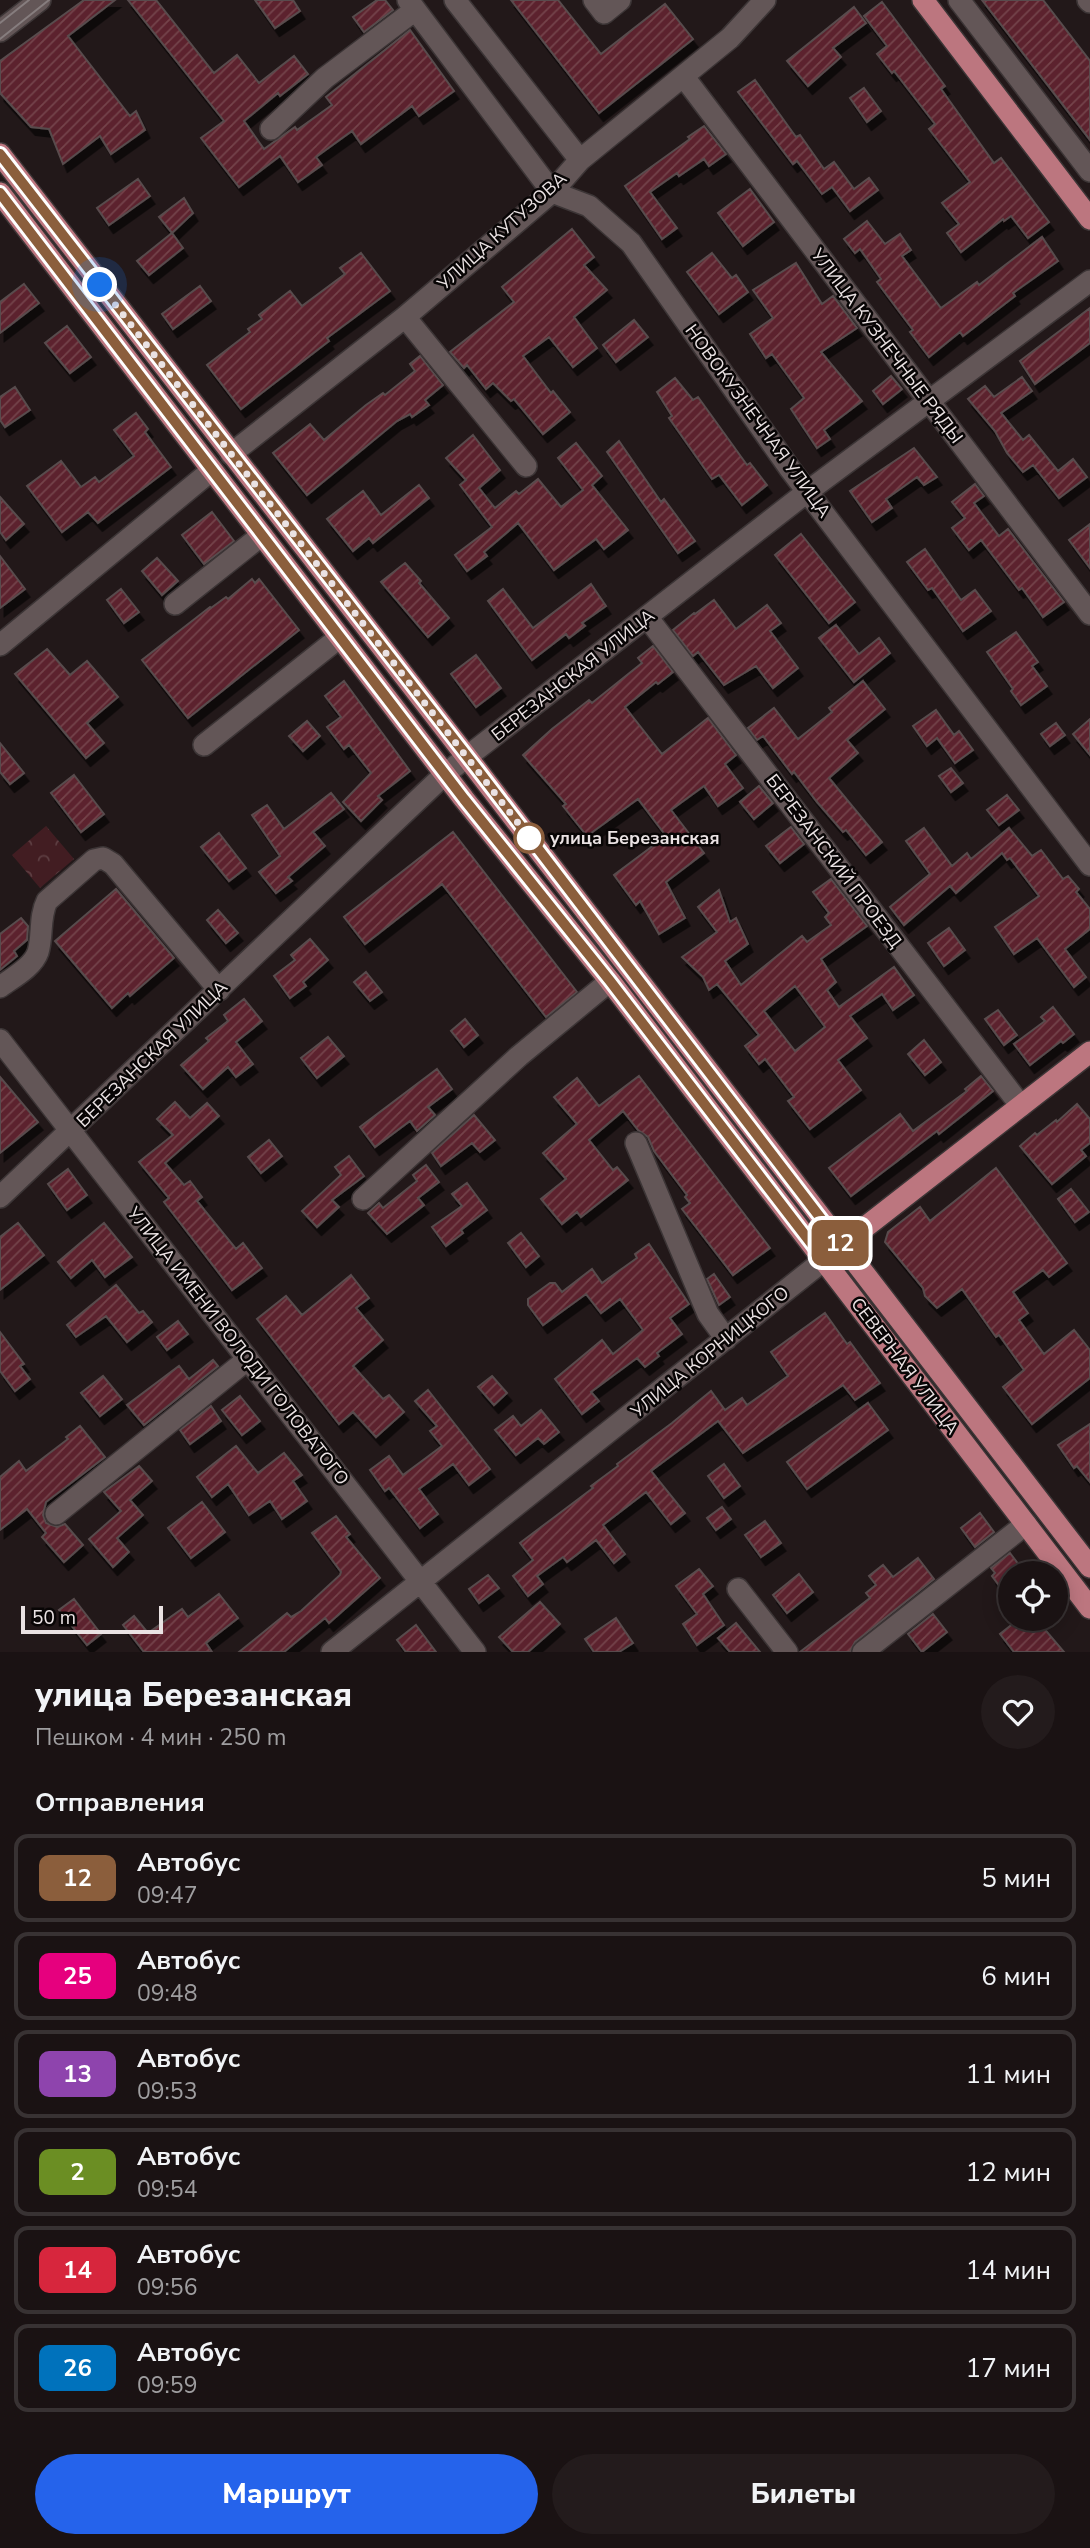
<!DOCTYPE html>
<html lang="ru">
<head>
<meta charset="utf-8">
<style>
  :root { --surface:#1a1213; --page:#231b1c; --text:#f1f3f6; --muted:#9f9ea0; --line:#383233; --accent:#2563eb }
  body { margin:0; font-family:"Nunito Sans",sans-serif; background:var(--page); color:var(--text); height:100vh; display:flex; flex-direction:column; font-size:26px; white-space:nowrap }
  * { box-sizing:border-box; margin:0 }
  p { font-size:23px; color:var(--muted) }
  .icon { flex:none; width:38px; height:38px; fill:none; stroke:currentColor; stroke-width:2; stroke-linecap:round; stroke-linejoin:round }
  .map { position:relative; height:1652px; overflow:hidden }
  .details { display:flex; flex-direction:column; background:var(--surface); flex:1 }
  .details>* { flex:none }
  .badge { padding:0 14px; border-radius:10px; font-size:24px; line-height:46px }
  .buttons { position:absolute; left:998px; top:1561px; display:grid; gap:14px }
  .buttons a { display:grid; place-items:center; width:70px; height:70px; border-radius:50%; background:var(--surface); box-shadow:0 4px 18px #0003,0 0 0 2px var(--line); font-size:35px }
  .scale { position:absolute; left:21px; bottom:18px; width:142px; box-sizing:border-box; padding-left:7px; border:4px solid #eae2e3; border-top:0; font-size:19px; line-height:24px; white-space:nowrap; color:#eae2e3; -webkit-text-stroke:5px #080505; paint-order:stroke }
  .you { position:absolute; width:35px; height:35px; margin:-18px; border:5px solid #fff; border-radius:50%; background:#1a73e8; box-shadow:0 0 0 10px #1a73e833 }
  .map>.badge { position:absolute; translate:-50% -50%; box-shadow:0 0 0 4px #fff }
  h2 { padding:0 35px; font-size:26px; line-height:63px }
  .round { display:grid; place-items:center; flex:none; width:74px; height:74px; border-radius:37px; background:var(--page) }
  .summary { display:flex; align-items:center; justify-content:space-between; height:119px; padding:0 35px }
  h1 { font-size:33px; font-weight:800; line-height:52px }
  .button { display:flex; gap:14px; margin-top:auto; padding:14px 35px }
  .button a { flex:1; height:80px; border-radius:42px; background:var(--accent); color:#fff; font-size:28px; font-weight:800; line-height:80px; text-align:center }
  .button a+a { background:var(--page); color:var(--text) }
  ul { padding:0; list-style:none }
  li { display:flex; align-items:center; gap:21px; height:88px; margin:0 14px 10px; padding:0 21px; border:4px solid var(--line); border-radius:14px }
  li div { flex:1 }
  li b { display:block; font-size:26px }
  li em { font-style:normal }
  li .badge { min-width:77px; font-weight:700; text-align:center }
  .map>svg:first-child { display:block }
</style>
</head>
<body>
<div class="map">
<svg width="1090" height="1652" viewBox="0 0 1090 1652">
  <defs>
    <pattern id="park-crowns" width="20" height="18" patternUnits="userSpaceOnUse" patternTransform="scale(1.75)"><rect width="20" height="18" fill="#421d22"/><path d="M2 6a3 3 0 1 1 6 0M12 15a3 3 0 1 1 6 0" fill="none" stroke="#5d3e42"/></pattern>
    <pattern id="building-hatch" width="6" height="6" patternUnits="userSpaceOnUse" patternTransform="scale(1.75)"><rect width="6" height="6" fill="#5c232d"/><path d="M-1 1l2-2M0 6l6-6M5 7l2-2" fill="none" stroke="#74434b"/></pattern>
    <filter id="shadow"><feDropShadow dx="4.5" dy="8" stdDeviation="0" flood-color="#0009"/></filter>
  </defs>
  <rect width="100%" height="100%" fill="#221819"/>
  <path fill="url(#park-crowns)" d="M46 826 74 859 40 888 12 855Z"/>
  <path fill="url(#building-hatch)" stroke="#584c4d" stroke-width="2" fill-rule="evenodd" filter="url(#shadow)" d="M84 0H115L68 36 130 116 136 111 145 130 111 154 100 136 63 164 49 129 31 127 0 93V61Z
    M128 0H156L214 73 237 55 259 83 294 56 308 74 280 96 278 93 244 121 264 149 295 127 297 130 332 105 326 97 410 30 454 91 419 116 412 106 361 144 352 131 316 157 322 165 298 182 280 156 239 187 201 138 224 121Z
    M255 0H293L300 11 275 28Z
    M377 0H385L393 10 364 32 353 17Z
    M511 0H558L601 54 665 4 693 39 599 113Z
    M982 0H1043L1090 61V140Z
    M882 2 945 86 941 89 994 163 1001 158 1049 222 1028 238 1011 216 1004 221 1003 219 961 252 947 233 959 224 942 203 970 182 929 129 935 124 894 71 892 73 877 54 887 46 864 16Z
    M854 7 866 23 833 48 841 57 808 86 787 61Z
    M755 80 796 137 800 135 824 169 834 162 854 189 869 178 878 190 850 211 832 187 822 194 797 161 793 164 738 92Z
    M864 88 881 111 867 122 850 98Z
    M704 126 726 154 709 166 704 159 679 176 677 173 650 192 677 228 662 239 625 186 690 139 688 137Z
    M138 179 150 196 109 225 97 208Z
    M750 189 774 222 743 246 718 213Z
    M184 198 193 213 172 233 159 217Z
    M867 221 885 244 900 234 911 250 902 256 941 308 977 282 979 285 1042 237 1058 261 1013 293 1015 296 963 336 960 332 929 357 910 332 913 330 877 282 881 279 860 249 855 253 844 239Z
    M572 229 594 257 584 265 607 290 574 317 597 348 573 367 549 337 523 356 551 393 553 391 570 412 543 434 514 399 511 401 493 383 486 389 467 365 464 368 450 352 514 302 502 287Z
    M172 233 183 248 149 275 137 261Z
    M361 253 390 291 327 338 329 341 241 409 207 365 250 332 248 329 262 319 259 315 290 291 302 306 345 274 340 268Z
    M712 253 732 278 736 275 748 292 719 314 687 272Z
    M796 263 822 304 833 296 857 328 821 352 862 401 824 430 830 439 817 448 791 409 804 398 772 354 766 358 750 334 773 318 753 290Z
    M24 284 39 303 0 333V302Z
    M200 286 211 301 173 329 162 314Z
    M1090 308V343L1035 384 1020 361Z
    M634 320 648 337 616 362 603 345Z
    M67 326 91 357 70 373 45 343Z
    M420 356 443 385 425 400 429 405 412 417 410 414 397 421 307 495 273 453 310 424 324 440 366 405 383 393 385 395 415 371 410 364Z
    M891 376 902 389 883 404 873 391Z
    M1022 377 1032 391 1001 413 1023 440 1029 435 1058 471 1073 459 1087 477 1059 498 1033 465 1023 472 1007 453 995 431 968 399 985 386 994 397Z
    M675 378 693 400 698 397 747 465 750 463 767 485 742 505 719 475 712 479 669 418 672 416 657 392Z
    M15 387 30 410 5 427 0 420V397Z
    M136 413 148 429 145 432 171 467 98 523 88 512 62 532 27 486 61 461 81 487 95 477 99 482 134 456 114 430Z
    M473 435 500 470 479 488 495 508 516 491 519 494 538 479 561 507 583 490 558 458 576 443 602 476 592 485 628 530 604 549 596 539 554 570 518 523 484 552 487 556 467 571 455 555 492 527 460 485 466 480 446 458Z
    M619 441 661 502 664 499 695 541 678 553 607 452Z
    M914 448 937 477 924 485 917 477 886 499 892 508 872 522 850 491Z
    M975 484 984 496 974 503 999 536 1008 529 1064 602 1043 617 1022 588 1019 590 981 540 969 550 952 528 965 518 952 502Z
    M419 485 429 498 373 543 369 538 353 551 327 519 363 491 381 515Z
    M0 497 24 524 6 540 0 532Z
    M212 512 234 541 204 564 182 535Z
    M1090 524V568L1069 540Z
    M801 534 855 602 829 623 775 555Z
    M925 549 961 600 975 590 991 611 963 631 932 588 928 590 907 562Z
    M0 556 25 589 0 608Z
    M157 558 178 581 162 595 142 571Z
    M405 563 421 581 419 583 449 618 428 637 381 582Z
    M252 579 255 583 259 579 299 630 188 718 142 660 210 607 211 608 226 597 228 599Z
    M591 584 606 606 582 623 585 626 569 638 566 634 532 660 488 601 503 589 533 628Z
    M121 589 139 612 124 623 107 600Z
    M714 600 736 629 767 605 781 623 770 631 798 668 773 688 756 666 724 685 698 652 693 656 673 630 694 613 695 614Z
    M836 625 859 654 879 638 890 653 854 682 819 638Z
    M1016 632 1038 662 1032 666 1047 686 1021 705 1011 691 1013 689 987 652Z
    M653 646 673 672 658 684 656 682 625 707 662 754 708 718 736 755 725 764 743 788 718 806 704 786 671 810 704 853 666 882 685 918 659 934 640 901 636 905 614 875 666 836 638 799 587 836 563 806 566 804 523 755 552 729 589 700 592 703 642 663 638 658Z
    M47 649 70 675 87 661 118 697 87 723 104 743 86 758 15 674Z
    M476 655 501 688 476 707 451 674Z
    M344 681 410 771 378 796 382 800 361 821 343 802 371 773 349 745 344 749 327 727 341 717 325 696Z
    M863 681 885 709 847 740 858 753 829 778 882 842 866 855 846 830 843 832 817 802 794 772 792 774 763 736 757 740 748 728 774 708 798 739 832 712 829 708Z
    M936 710 954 735 959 731 973 750 955 763 937 738 927 746 913 726Z
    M1090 719V755L1073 734Z
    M307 721 320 736 303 751 289 736Z
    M1056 723 1065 735 1050 746 1041 734Z
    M0 743 24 773 10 784 0 772Z
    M951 768 963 783 951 792 939 776Z
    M74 775 104 814 81 832 51 793Z
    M759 786 773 803 754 819 740 802Z
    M331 793 344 809 313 832 325 846 288 877 292 881 276 893 259 872 280 856 252 815 267 805 284 829Z
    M1007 795 1019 810 999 825 987 810Z
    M791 827 804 844 780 863 766 846Z
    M924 828 952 866 967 853 971 859 1009 828 1032 856 1041 850 1063 879 1068 876 1079 889 1076 892 1090 909V929L1065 949 1086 977 1074 987 1037 938 1014 954 995 927 1039 896 1010 858 1007 860 1002 853 956 893 950 886 904 925 890 907 930 874 906 841Z
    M453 832 577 992 546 1017 442 884 365 944 344 917Z
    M219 833 246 868 229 881 201 847Z
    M831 879 867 926 821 959 836 982 827 990 839 1007 894 967 914 995 893 1010 882 994 850 1016 867 1038 838 1060 861 1090 810 1129 788 1101 794 1097 765 1059 759 1064 745 1046 759 1035 717 984 709 990 703 977 682 957 717 932 698 907 719 890 730 922 736 918 748 944 725 961 741 985 802 936 807 942 831 925 825 917 829 913 813 892ZM795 986 825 1027 795 1051 764 1011Z
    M116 889 174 958 130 996 128 993 112 1008 55 941Z
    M218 910 238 933 226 943 207 920Z
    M21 918 28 926 27 940 14 951 17 956 0 970V934Z
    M949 928 965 950 944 966 928 943Z
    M310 939 328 960 303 982 306 986 290 998 274 976 295 960 291 955Z
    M366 972 382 992 370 1001 354 982Z
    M244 999 262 1021 236 1042 253 1064 236 1077 228 1067 203 1089 181 1065 209 1041 206 1038 228 1021 224 1015Z
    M1053 1007 1074 1034 1063 1043 1061 1041 1030 1065 1014 1044 1045 1021 1041 1017Z
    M998 1010 1017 1035 1004 1045 985 1019Z
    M465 1019 478 1035 464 1047 451 1031Z
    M328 1037 344 1056 317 1078 301 1058Z
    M924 1040 941 1062 925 1075 908 1054Z
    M437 1069 452 1089 428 1107 435 1115 417 1131 410 1121 375 1147 360 1127Z
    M639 1076 770 1248 733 1275 682 1209 690 1203 685 1197 687 1195 654 1151 648 1137 638 1130 623 1111 589 1140 613 1170 617 1167 628 1180 581 1217 577 1212 562 1224 541 1199 566 1179 543 1153 577 1124 554 1097 577 1078 599 1106Z
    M981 1076 993 1091 939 1134 937 1131 851 1196 829 1168 900 1114 913 1131 967 1091 965 1089Z
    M0 1077 38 1122 0 1153Z
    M175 1102 190 1118 207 1103 219 1116 165 1163 184 1185 190 1181 202 1197 197 1201 236 1249 243 1243 262 1268 232 1290 164 1202 169 1198 139 1162 173 1135 157 1119Z
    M1077 1104 1090 1119V1143L1081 1150 1086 1156 1052 1184 1020 1146 1035 1133 1037 1135 1056 1120 1057 1122Z
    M474 1115 495 1140 480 1152 472 1143 441 1166 432 1153Z
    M269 1140 282 1156 261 1173 248 1157Z
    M349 1156 364 1176 332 1200 339 1207 317 1227 302 1211 341 1175 335 1167Z
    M426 1165 439 1182 418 1198 424 1205 387 1234 368 1213 379 1203 383 1208 417 1181 413 1175Z
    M996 1168 1067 1263 1049 1277 1043 1270 1013 1292 1028 1313 1019 1320 1044 1354 1074 1330 1090 1350V1378L1032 1424 1003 1387 1024 1370 999 1335 996 1337 962 1289 937 1308 925 1296 923 1288 885 1242 888 1232 920 1207 930 1221Z
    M68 1169 87 1195 67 1210 48 1184Z
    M467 1183 487 1210 461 1230 463 1233 446 1246 432 1227 462 1206 452 1194Z
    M1071 1189 1089 1212 1075 1222 1058 1199Z
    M18 1223 44 1255 0 1290V1237Z
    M104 1223 132 1257 105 1277 92 1260 71 1278 58 1262Z
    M521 1233 539 1256 526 1267 508 1243Z
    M649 1244 689 1304 670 1318 682 1334 657 1353 659 1356 645 1367 637 1358 591 1392 599 1401 582 1414 555 1379 602 1340 613 1354 643 1330 620 1299 601 1313 586 1294 543 1325 528 1305V1299L550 1283H555L562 1292 592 1269 602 1283 637 1258 635 1254Z
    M714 1274 730 1297 719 1305 707 1279Z
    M351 1275 369 1298 356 1308 383 1340 353 1366 383 1399 389 1395 404 1412 376 1437 353 1412 339 1424 257 1319 286 1296 302 1315Z
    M116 1285 139 1313 143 1311 152 1322 127 1342 106 1316 76 1337 67 1325Z
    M825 1313 847 1344 850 1342 880 1383 855 1400 843 1385 743 1453 718 1421 651 1471 685 1513 671 1524 646 1492 603 1525 625 1554 614 1563 596 1540 567 1562 563 1557 537 1576 543 1584 528 1596 513 1576 533 1560 520 1543 593 1488 591 1486 618 1466 617 1464 672 1423 711 1391 725 1410 742 1398 747 1405 788 1376 771 1352Z
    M178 1321 188 1334 167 1350 157 1337Z
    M0 1332 24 1364 20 1366 30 1379 15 1391 0 1371Z
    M213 1360 218 1366 144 1425 127 1405 179 1366 189 1379Z
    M103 1376 122 1399 100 1416 81 1393Z
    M492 1376 507 1393 494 1405 478 1387Z
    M428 1390 490 1469 469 1485 453 1464 419 1489 438 1514 420 1528 389 1488 385 1491 370 1470 389 1456 403 1475 442 1446 430 1431 437 1426 415 1401Z
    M240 1396 260 1421 242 1435 222 1410Z
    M868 1403 888 1430 807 1489 787 1462Z
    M211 1406 221 1421 190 1444 180 1430Z
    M541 1410 559 1432 544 1444 538 1438 516 1455 495 1430 513 1416 521 1426Z
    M1090 1424V1482L1077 1466 1074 1468 1058 1445Z
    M80 1426 105 1457 46 1502 43 1515 46 1523 57 1527 65 1524 83 1545 64 1562 42 1537 46 1533 27 1509 0 1530V1477L19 1461 26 1471 68 1439 66 1437Z
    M236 1446 258 1473 284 1453 302 1475 293 1481 307 1501 282 1519 270 1501 249 1515 228 1484 212 1497 197 1477Z
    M724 1464 740 1486 724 1498 708 1476Z
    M139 1466 152 1481 130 1500 143 1515 117 1538 129 1552 113 1567 89 1539 121 1511 104 1492Z
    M202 1502 225 1532 191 1558 168 1528Z
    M722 1507 731 1519 716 1530 707 1518Z
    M980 1513 994 1532 975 1547 961 1528Z
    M336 1516 350 1534 346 1537 380 1578 329 1623 325 1618 284 1652H239L287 1613 291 1617 301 1611 340 1575 341 1572 312 1533Z
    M765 1521 781 1543 761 1557 745 1535Z
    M1010 1553 1025 1573H1010V1600L992 1576 995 1573 991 1568Z
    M918 1558 934 1579 855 1642 850 1652H800L870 1598 866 1593 876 1585 869 1576 883 1565 893 1577Z
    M699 1569 713 1586 703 1594 724 1625 697 1645 683 1624 697 1614 676 1586Z
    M799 1574 813 1592 787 1613 773 1595Z
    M488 1575 499 1588 479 1603 469 1589Z
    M219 1594 238 1618 206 1643 212 1652H144L123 1625 134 1616 148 1633 182 1609 188 1617Z
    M74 1599 101 1634 87 1645 59 1610Z
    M540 1602 560 1624 528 1652H513L499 1637Z
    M933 1614 947 1632 922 1652 908 1634Z
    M616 1618 633 1643 619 1652H594L585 1639Z
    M1019 1619H1036L1064 1652H1014L1000 1634Z
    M736 1623 760 1652H730L718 1638Z
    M416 1625 436 1652H406L397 1640Z"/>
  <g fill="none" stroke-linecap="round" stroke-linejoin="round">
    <g stroke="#3c3536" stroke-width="24">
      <path id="minor" d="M408 0 552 192 589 206 631 243 790 469 1090 865
        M455 0 580 160
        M594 0 604 13 620 0
        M959 0 1090 171
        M1088 0 1090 2
        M0 31 40 0
        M684 77 1090 614
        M271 129 325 78 415 10
        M405 317 526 466
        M231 454 405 317 552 192 580 160 730 38 765 0
        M175 604 262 535
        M647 617 1021 1106
        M0 645 212 470
        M204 745 340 637
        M0 987C12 978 33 967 38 952 43 936 39 917 47 901L94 860 103 858 113 864 219 990
        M0 1040 475 1652
        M636 1143 708 1314 726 1339
        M0 1197 445 774 807 492 1090 281
        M363 1199 519 1056 610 981
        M56 1514 248 1359
        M738 1589 787 1652
        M332 1652 824 1260
        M863 1652 1026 1524"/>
    </g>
    <g stroke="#3c3536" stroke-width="24">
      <path id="major" d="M923 0 1090 219
        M0 154 467 757 1090 1567
        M0 193 464 799 610 981 1090 1608
        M832 1253 1090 1052"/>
    </g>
    <use href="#minor" stroke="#635657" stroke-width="21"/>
    <use href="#major" stroke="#bc767f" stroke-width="21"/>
    <path stroke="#867d7e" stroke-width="2" d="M0 23 29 0
      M0 39 49 0"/>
  </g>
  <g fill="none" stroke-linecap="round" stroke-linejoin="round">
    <g stroke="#fff" stroke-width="16">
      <path id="line" d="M0 154 477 769 842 1246 824 1260 610 981 464 799 0 193"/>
    </g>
    <use href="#line" stroke="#8b5e3c" stroke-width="10"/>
    <path stroke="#eae2e3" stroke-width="7" stroke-dasharray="0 12.6" d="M100 285 532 841 529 838"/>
  </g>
  <circle fill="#fff" stroke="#8b5e3c" stroke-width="3.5" cx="529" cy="838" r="14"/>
  <g text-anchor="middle" stroke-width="5" stroke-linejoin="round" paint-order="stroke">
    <g font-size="18" fill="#eae2e3" stroke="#080505">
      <text transform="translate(502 231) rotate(-42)" y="6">УЛИЦА КУТУЗОВА</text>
      <text transform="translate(887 346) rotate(53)" y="6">УЛИЦА КУЗНЕЧНЫЕ РЯДЫ</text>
      <text transform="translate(758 421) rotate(54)" y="6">НОВОКУЗНЕЧНАЯ УЛИЦА</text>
      <text transform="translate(573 675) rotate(-38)" y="6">БЕРЕЗАНСКАЯ УЛИЦА</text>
      <text transform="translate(834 861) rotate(53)" y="6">БЕРЕЗАНСКИЙ ПРОЕЗД</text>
      <text transform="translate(152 1054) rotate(-44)" y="6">БЕРЕЗАНСКАЯ УЛИЦА</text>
      <text transform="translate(238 1346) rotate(52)" y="6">УЛИЦА ИМЕНИ ВОЛОДИ ГОЛОВАТОГО</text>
      <text transform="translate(710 1352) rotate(-39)" y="6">УЛИЦА КОРНИЦКОГО</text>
      <text transform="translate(905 1366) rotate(53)" y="6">СЕВЕРНАЯ УЛИЦА</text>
    </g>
    <g font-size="18" font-weight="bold" fill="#eae2e3" stroke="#080505" text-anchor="start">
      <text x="550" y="844">улица Березанская</text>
    </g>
  </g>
</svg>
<div class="buttons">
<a><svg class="icon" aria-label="locate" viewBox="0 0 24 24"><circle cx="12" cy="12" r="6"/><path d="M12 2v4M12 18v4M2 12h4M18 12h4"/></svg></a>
</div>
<div class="scale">50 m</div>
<div class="you" style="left:100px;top:285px"></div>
<b class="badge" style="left:840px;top:1243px;background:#8b5e3c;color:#fff">12</b>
</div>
<section class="details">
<div class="summary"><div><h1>улица Березанская</h1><p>Пешком · 4 мин · 250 m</p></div><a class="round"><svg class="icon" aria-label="heart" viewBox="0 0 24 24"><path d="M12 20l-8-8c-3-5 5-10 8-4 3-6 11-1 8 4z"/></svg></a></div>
<h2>Отправления</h2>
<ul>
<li><span class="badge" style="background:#8b5e3c;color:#fff">12</span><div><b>Автобус</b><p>09:47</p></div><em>5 мин</em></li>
<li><span class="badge" style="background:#e6007e;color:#fff">25</span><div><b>Автобус</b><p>09:48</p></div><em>6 мин</em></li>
<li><span class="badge" style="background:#8e44ad;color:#fff">13</span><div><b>Автобус</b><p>09:53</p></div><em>11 мин</em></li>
<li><span class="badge" style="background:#6b8e23;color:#fff">2</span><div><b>Автобус</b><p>09:54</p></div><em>12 мин</em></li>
<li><span class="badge" style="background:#d7263d;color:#fff">14</span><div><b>Автобус</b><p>09:56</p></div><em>14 мин</em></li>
<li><span class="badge" style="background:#0072bc;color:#fff">26</span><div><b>Автобус</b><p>09:59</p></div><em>17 мин</em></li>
</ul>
<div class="button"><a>Маршрут</a><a>Билеты</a></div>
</section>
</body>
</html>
